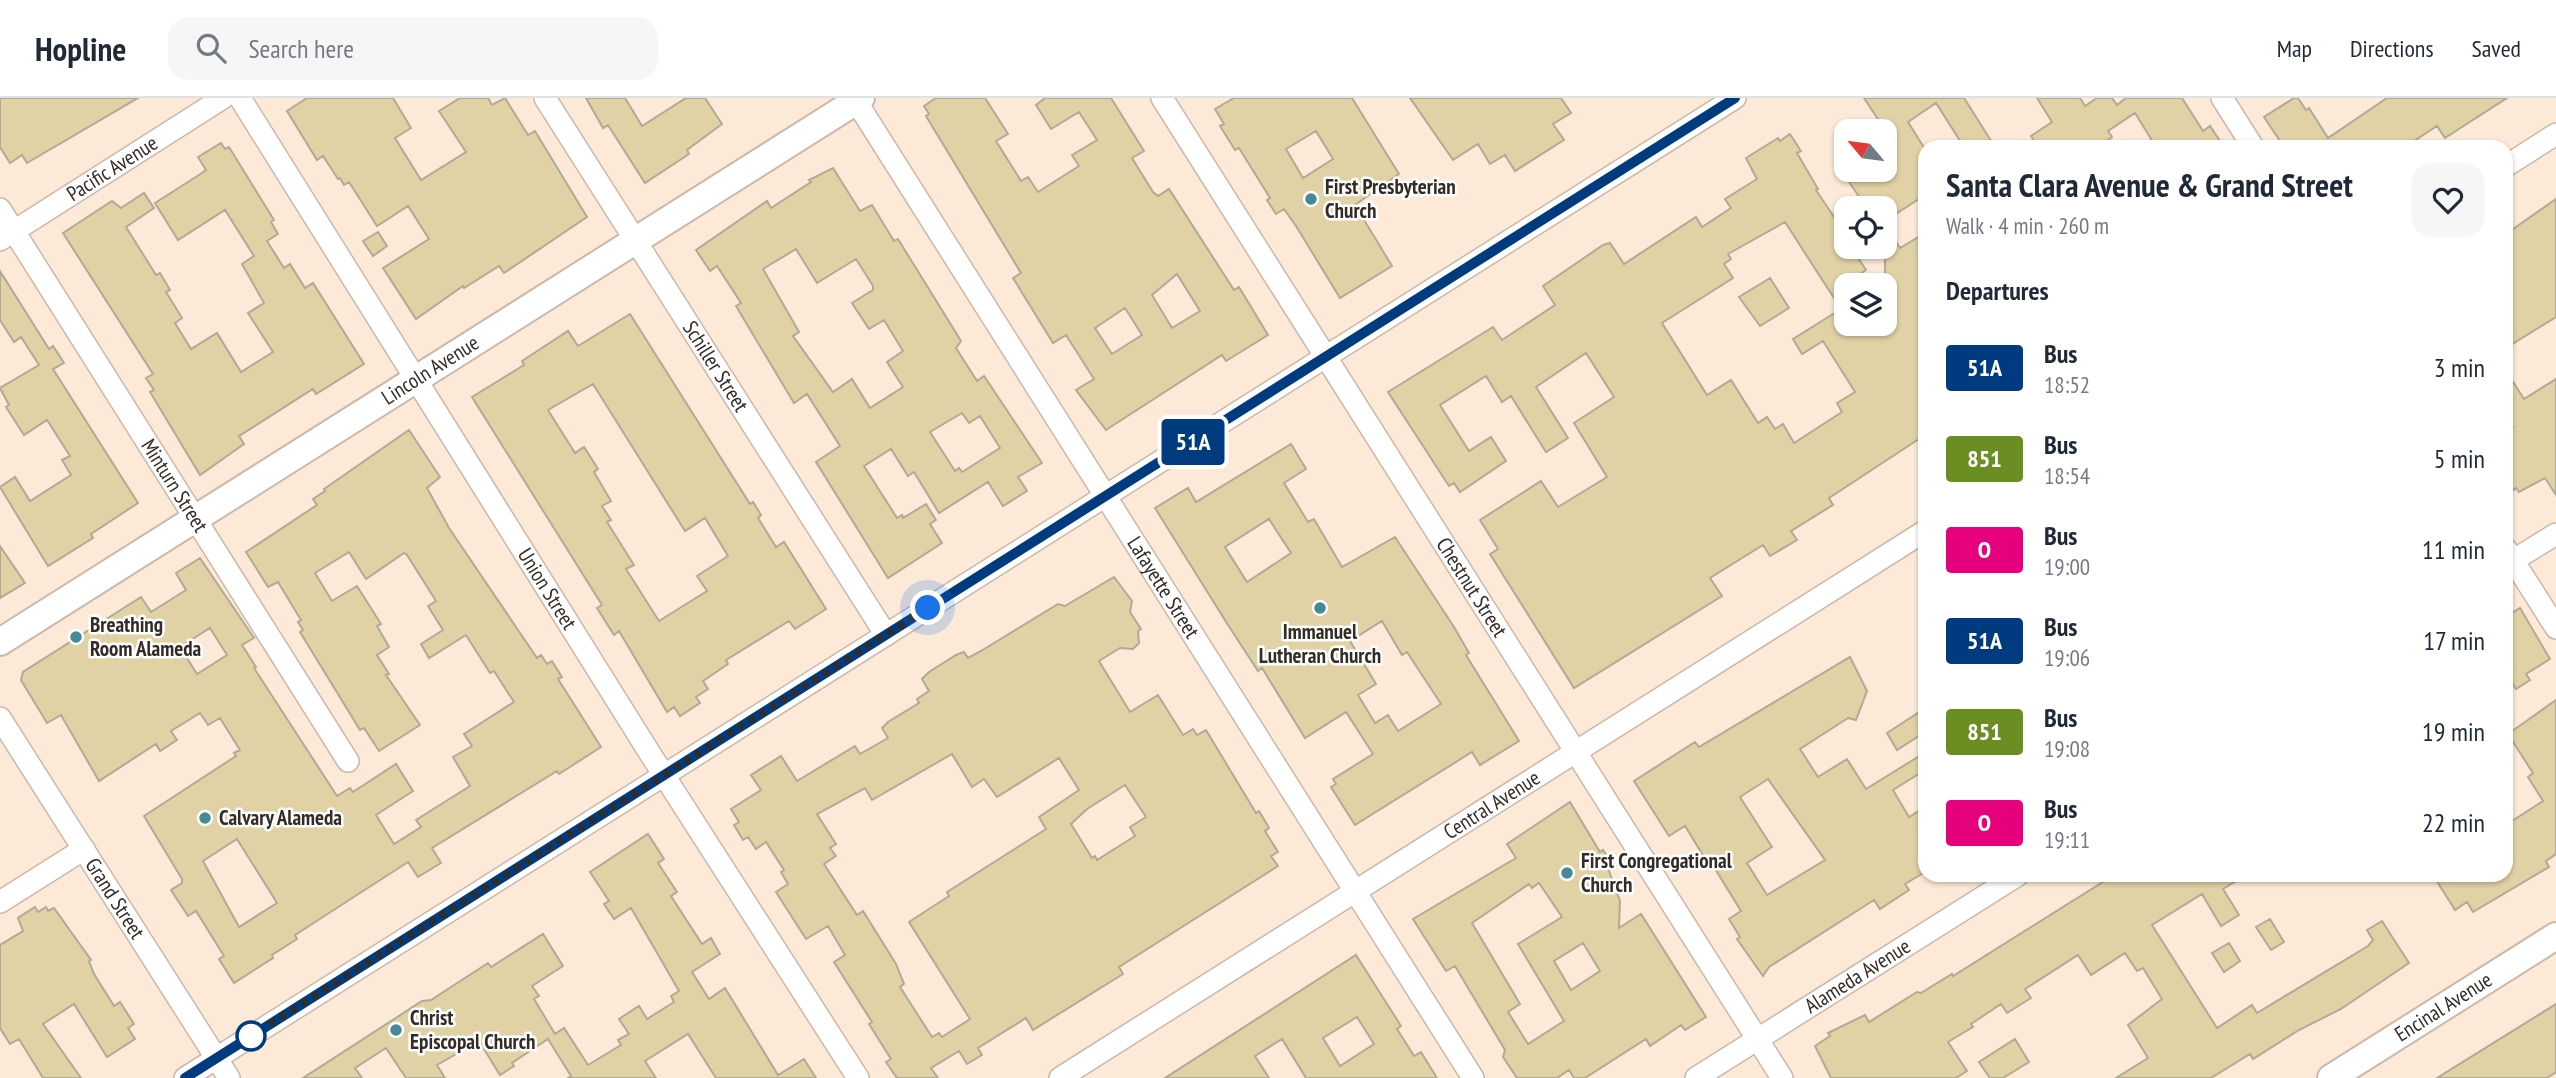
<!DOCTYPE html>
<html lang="en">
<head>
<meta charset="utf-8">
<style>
  :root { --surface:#fff; --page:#f6f6f7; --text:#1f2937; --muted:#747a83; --line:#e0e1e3 }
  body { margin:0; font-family:"PT Sans Narrow",sans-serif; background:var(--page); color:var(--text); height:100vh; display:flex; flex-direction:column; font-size:26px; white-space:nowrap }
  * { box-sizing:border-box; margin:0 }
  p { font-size:23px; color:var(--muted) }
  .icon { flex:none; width:38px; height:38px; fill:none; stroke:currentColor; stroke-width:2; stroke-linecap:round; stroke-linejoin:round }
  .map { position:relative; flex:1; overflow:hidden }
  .drawer { position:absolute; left:1918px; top:42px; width:595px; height:742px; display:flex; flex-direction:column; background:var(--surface); border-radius:21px; box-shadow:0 2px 5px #0004 }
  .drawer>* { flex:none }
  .badge { padding:0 14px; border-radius:5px; font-size:24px; line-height:46px }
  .needle { width:46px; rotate:299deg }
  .fabs { position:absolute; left:1834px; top:21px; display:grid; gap:14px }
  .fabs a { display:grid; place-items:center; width:63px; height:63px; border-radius:14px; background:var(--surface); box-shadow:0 2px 5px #0004; font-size:35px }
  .you { position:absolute; width:35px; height:35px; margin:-18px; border:5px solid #fff; border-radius:50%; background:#1a73e8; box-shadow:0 0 0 10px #1a73e833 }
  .map>.badge { position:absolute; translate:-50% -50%; box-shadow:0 0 0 4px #fff }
  h2 { padding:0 28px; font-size:26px; line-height:63px }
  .round { display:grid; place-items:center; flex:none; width:74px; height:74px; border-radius:21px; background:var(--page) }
  .head { display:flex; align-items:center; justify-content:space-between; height:119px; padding:0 28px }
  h1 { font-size:33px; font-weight:600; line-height:52px }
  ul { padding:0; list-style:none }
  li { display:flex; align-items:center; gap:21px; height:91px; padding:0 28px }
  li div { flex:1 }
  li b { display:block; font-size:26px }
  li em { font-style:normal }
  li .badge { min-width:77px; font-weight:700; text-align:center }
  header { display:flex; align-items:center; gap:42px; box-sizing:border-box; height:98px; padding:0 35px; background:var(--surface); border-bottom:2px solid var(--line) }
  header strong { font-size:33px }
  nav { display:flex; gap:38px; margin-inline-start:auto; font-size:24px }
  .search { width:490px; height:63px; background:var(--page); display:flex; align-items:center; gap:18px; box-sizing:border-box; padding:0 24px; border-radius:21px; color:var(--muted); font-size:26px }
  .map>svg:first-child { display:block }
</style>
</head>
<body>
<header>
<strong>Hopline</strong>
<div class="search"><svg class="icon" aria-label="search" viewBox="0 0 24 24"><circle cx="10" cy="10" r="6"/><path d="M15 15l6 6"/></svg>Search here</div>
<nav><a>Map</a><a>Directions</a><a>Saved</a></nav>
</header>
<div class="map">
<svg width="2556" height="980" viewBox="0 0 2556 980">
  <rect width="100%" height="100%" fill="#fde9d8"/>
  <path fill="#e0d2a5" stroke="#b1aa94" stroke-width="2" fill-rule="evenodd" d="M0 0H138L27 65 22 57 10 65 0 49Z
    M307 0H393L411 30 395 40 421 82 466 54 439 13 460 0H488L492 7 505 0 528 37 535 33 587 119 504 175 499 168 464 190 463 188 416 221 383 170 429 141 408 108 377 128 349 84 344 87 340 80 338 81 323 58 317 62 287 13Z
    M586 0H625L642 28 686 0H705L722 26 687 52 689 56 645 85 608 27 603 30Z
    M936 0H985L1008 36 996 43 1021 83 1028 79 1038 94 1079 68 1072 57 1097 42 1079 14 1051 31 1036 7 1045 0H1111L1144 53 1132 60 1153 94 1158 98 1169 91 1234 192 1239 189 1268 237 1226 263 1222 257 1106 332 1076 292 1094 281 1066 237 1053 245 1013 180 1021 175 926 18 929 16 924 8ZM1177 176 1200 213 1172 230 1152 197ZM1125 210 1142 237 1112 256 1095 230Z
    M1234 0H1352L1399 76 1355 107 1392 168 1340 200 1296 128 1284 111 1276 116 1267 102 1270 100 1239 50 1235 52 1220 28 1224 26 1215 11ZM1316 33 1333 61 1303 80 1286 51Z
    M1410 0H1561L1571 15 1553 26 1564 42 1515 73 1505 57 1490 66 1478 46 1453 62Z
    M1864 0H1964L1995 49H1964L1936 5 1908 24 1925 51V97L1885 123V110H1874L1869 103 1864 106 1841 72H1885V32Z
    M2037 0H2080L2085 8 2097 0H2112L2117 7 2126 0H2182L2203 33 2210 28 2224 49H2156L2135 15 2108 33 2112 39 2097 49H2038L2031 38 2052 24Z
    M2294 0H2298L2306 12 2309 10 2328 40 2387 0H2507L2445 40 2437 28 2405 49H2284L2264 19Z
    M1790 36 1801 53 1797 55 1818 91 1816 92 1846 137V149H1851L1866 172 1846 185V226H1885V127L1900 150 1925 135V337L1829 400 1833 407 1791 433 1797 442 1770 458 1763 447 1710 480 1722 498 1574 590 1490 456 1498 451 1480 422 1541 383 1558 409 1607 379 1574 325 1614 299 1586 255 1536 289 1568 340 1546 354 1511 298 1502 304 1486 278 1440 307 1469 353 1491 339 1506 363 1460 394 1454 385 1449 388 1388 294 1493 229 1502 242 1555 207 1543 188 1603 147 1610 145 1624 166 1696 119 1702 129 1731 110 1725 101 1757 81 1746 60 1778 40 1780 43ZM1785 124 1841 211 1793 241 1802 256 1823 243 1855 294 1837 305 1842 314 1794 345 1783 326 1775 331 1767 319 1758 325 1731 282 1707 297 1662 225 1733 180 1724 166 1731 161 1728 156Z
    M221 45 225 51 229 49 274 122 271 124 278 136 267 143 284 170 290 166 305 190 313 185 364 266 316 296 313 291 239 338 244 346 200 377 150 294 154 292 146 280 153 276 63 135 112 103 121 110 144 95 154 110 126 129 156 177 160 175 170 192 166 194 182 220 175 225 191 251 217 235 241 274 273 254 248 215 264 205 242 166 254 158 225 112 178 142 155 105 202 75 206 72 198 59Z
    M833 70 860 113 872 107 894 143 898 141 961 243 956 250 977 283 984 278 1042 365 1018 379 1027 393 1003 408 988 384 939 415 914 374 908 378 891 351 864 368 897 420 902 417 903 420 926 406 936 422 930 426 942 445 888 480 816 364 840 348 807 296 794 305 736 208 741 205 717 168 710 173 696 152 767 103 771 110 811 84 809 82ZM796 151 817 185 856 161 873 188V192L852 205 869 231 884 222 903 253 887 264 903 289 870 310 852 281 833 294 793 238 799 234 763 171ZM962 315 969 325 980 318 1000 350 962 374 959 370 955 373 930 334Z
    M2556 101V219L2506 250V136Z
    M378 134 387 148 373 158 363 143Z
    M0 173 49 251 53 248 64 265 53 271 138 405 91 436 93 440 48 468 0 389 15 379 30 403 71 377 62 362 70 358 47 322 24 337 6 309 9 307 0 290 39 267 21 239 14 244 0 222Z
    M1770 180 1789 210 1760 228 1739 199Z
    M630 216 750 406 753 404 761 417 758 420 776 449 784 444 826 511 795 531 789 523 726 562 728 566 703 583 708 591 696 599 700 605 680 618 674 609 667 614 619 533 614 537 597 510 602 507 472 299 524 267 522 263 568 233 578 248ZM593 286 685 433 705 420 728 458 697 478 707 493 659 523 626 471 634 467 607 424 611 422 602 408 611 403 594 374 598 371 584 349 575 355 548 312Z
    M2506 273 2524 301 2556 281V397L2545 380 2519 394 2516 390 2514 392 2506 380V334L2513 329 2506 318Z
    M409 332 440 379 427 390 449 430 537 560 541 557 547 566 552 563 562 579 558 581 601 649 559 676 557 673 432 750 441 765 418 779 408 764 295 837 297 841 272 857 273 860 234 885 219 861 224 858 196 813 188 818 171 792 182 785V781L144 718 236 658 234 655 240 652 220 620 208 627 200 615 171 633 177 642 160 653 156 646 99 683 61 617 47 625 21 582 23 574 141 499 151 514 186 492 176 475 200 460 254 540 242 547 256 569 254 570 337 698 350 690 353 694 396 666 413 693 376 717 394 746 421 729 416 722 470 688 453 659 472 648 464 636 514 604 494 573 490 575 466 537 429 560 421 546 443 532 428 508 436 503 407 457 404 455 366 481 349 454 315 475 332 503 357 488 381 526 377 528 389 549 377 557 389 576 386 577 420 627 379 653 364 630 360 632 300 534 303 532 298 524 301 522 278 484 268 489 246 454 317 407 313 401 325 393 324 391ZM210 530 227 557 197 576 180 549ZM237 741 277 805 239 829 203 763Z
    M1291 346 1306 371 1284 385 1308 424 1314 421 1342 469 1395 439 1454 529 1469 555 1466 557 1519 643 1480 667 1472 654 1355 727 1331 689 1336 686 1333 681 1373 656 1346 614 1305 640 1262 570 1258 573 1228 527 1155 410 1188 390 1196 404ZM1269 421 1291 455 1247 484 1225 449ZM1382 523 1402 557 1407 554 1441 606 1398 633 1388 617 1375 625 1358 597 1376 586 1350 543Z
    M0 448 25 485 0 500Z
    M1114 479 1132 503 1130 514 1141 531 1138 533 1139 545 1133 551 1120 550 1099 563 1130 614 1158 597 1183 637 1193 631 1197 637 1206 632 1256 715 1259 713 1269 730 1265 733 1278 754 1271 758 1278 768 1119 869 1123 876 1033 932 1026 920 978 950 982 957 967 966 959 953 931 970 938 980H897L886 964 891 961 869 926 872 924 834 864 845 857 828 828 806 841 776 794 788 786 781 774 784 772 766 744 756 751 748 739 743 742 734 727 739 724 731 711 761 692 751 677 781 658 797 683 855 648 860 656 888 640 882 630 888 624 919 605 917 601 929 593 922 581 929 574 956 557 964 554 968 560 981 553 1058 506 1065 508ZM952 656 972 689 984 681 997 699 1059 660 1079 692 1039 719 1046 731 947 794 949 798 909 824 970 921 942 939 939 935 932 939 900 889 904 886 896 866 863 813 857 817 824 766 836 758 830 750 836 746 817 716 865 690 872 702ZM1125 687 1146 719 1130 729 1135 738 1097 762 1095 758 1092 760 1071 726 1087 711Z
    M2520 510 2550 561 2526 576 2530 582 2516 591 2506 575V519Z
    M1850 559 1867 593 1856 622 1848 620 1800 651 1818 679 1847 661 1866 691 1921 657 1925 672 1893 692 1909 719 1925 709V774L1905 786 1909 792 1880 811 1874 802 1769 869 1763 878 1737 841 1740 839 1729 821 1741 813 1712 766 1709 767 1685 728 1669 738 1634 683 1695 644 1699 649ZM1768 681 1825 762 1767 797 1747 765 1772 749 1740 699Z
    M2556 602V756L2546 763 2549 769 2473 814 2467 804 2455 812 2433 777H2506V727L2543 703 2528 679 2533 675 2508 636Z
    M1918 615 1925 627V634L1897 652 1887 635Z
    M1570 704 1600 754 1603 752 1613 767 1608 770 1620 803 1619 830 1641 816 1706 919 1685 932 1681 927 1650 948 1646 941 1585 980H1574L1569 972 1557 980H1517L1503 959 1505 952 1455 868 1446 873 1413 821 1516 760 1507 746ZM1539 785 1562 819 1518 846 1564 923 1528 946 1508 914 1520 906 1472 825 1529 786 1532 790ZM1583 845 1600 873 1571 892 1554 863Z
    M648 736 664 761 658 765 677 794 671 798 702 846 711 840 720 856 692 874 709 901 725 890 778 977 804 961 816 980H716L688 936 645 963 656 980H568L571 978 548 941 512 965 514 968 500 977 479 943 437 967 445 980H406L386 950 355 970 362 980H303L422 903 431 902 488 865 491 869 543 836 563 868 532 888 539 898 534 901 555 936 564 930 588 967 621 947 618 942 629 936 619 921 639 908 647 921 674 904 671 898 679 893 631 810 614 821 604 806 609 803 590 774Z
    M2114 777H2246L2223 791 2239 817 2221 828 2202 796 2152 827 2217 930 2252 907 2257 915 2368 848 2373 842 2367 832 2382 823 2409 865 2341 911 2299 932 2253 961 2250 956 2211 980H2116L2148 960 2128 927 2162 901 2143 870 2137 873 2125 855 2091 877 2078 857 2025 891 2031 900 2007 915 2001 906 1971 926 1973 929 1948 944 1967 973 1956 980H1831L1815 948 1830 938 1828 935 1865 917 1869 924 1917 894 1921 895 1952 876 1953 878Z
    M35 809 38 814 46 809 48 813 54 810 91 862 89 863 94 876 114 908 120 904 134 926 128 930 135 941 107 959 74 906 43 926 81 980H43L19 941 10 946 0 930V847L23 833 18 820Z
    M2270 821 2284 844 2271 852 2256 829Z
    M2229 845 2240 863 2224 874 2212 855Z
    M1356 857 1401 928 1397 931 1414 958 1421 954 1437 980H1306L1282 941 1255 958 1269 980H1165ZM1357 919 1374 946 1340 968 1323 940Z
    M2556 906V974L2547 980H2437Z
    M2015 941 2029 964 2003 980H1990L1979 964Z"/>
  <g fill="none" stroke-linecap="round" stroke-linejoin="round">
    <g stroke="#cbb8a8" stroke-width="24">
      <g id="minor">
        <path id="s1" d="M240 0 649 654 858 980"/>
        <path id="s2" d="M545 0 886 537"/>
        <path id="s3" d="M854 0 1473 980"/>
        <path id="s4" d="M1162 0 1782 980"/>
        <path d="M2222 0 2253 49"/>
        <path d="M2506 68 2556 36"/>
        <path id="s5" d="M0 111 348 663"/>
        <path id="s6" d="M0 142 223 0"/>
        <path d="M2506 451 2556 530"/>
        <path d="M2506 467 2556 436"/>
        <path id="s7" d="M0 620 229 980"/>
        <path d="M0 804 84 751"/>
        <path d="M185 980 1735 0"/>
        <path id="s8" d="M1060 980 1925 433"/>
        <path id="s9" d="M1696 980 2018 777"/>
      </g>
    </g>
    <g stroke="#cbb8a8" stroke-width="30">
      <g id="major">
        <path id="s10" d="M0 544 861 0"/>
        <path id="s11" d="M2331 980 2556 838"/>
      </g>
    </g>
    <use href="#minor" stroke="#fff" stroke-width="21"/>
    <use href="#major" stroke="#fff" stroke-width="26"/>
  </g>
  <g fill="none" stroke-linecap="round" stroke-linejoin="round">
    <g stroke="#fff" stroke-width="16">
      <path id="line" d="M185 980 1735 0"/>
    </g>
    <use href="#line" stroke="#003b80" stroke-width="10"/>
    <path stroke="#332b25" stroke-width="7" stroke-dasharray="0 12.6" d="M251 938 928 510"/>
  </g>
  <g fill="#458997" stroke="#fff" stroke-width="2.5">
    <circle cx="1311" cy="101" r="7"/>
    <circle cx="1320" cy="510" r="7"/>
    <circle cx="76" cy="539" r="7"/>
    <circle cx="205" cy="720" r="7"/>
    <circle cx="1567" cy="775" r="7"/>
    <circle cx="396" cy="932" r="7"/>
  </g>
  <circle fill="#fff" stroke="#003b80" stroke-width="3.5" cx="251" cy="938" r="14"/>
  <g text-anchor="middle" stroke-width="5" stroke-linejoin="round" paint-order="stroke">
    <g font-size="21" fill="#332b25" stroke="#fff">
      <text dy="7" stroke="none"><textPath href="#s6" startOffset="133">Pacific Avenue</textPath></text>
      <text dy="7" stroke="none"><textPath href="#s2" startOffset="318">Schiller Street</textPath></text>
      <text dy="7" stroke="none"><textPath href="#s10" startOffset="509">Lincoln Avenue</textPath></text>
      <text dy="7" stroke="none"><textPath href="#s5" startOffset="327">Minturn Street</textPath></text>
      <text dy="7" stroke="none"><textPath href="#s3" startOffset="579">Lafayette Street</textPath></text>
      <text dy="7" stroke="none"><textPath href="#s4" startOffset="579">Chestnut Street</textPath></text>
      <text dy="7" stroke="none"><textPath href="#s1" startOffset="579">Union Street</textPath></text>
      <text dy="7" stroke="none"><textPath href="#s8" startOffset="511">Central Avenue</textPath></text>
      <text dy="7" stroke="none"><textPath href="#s7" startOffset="214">Grand Street</textPath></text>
      <text dy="7" stroke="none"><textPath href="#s9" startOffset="191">Alameda Avenue</textPath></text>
      <text dy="7" stroke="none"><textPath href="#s11" startOffset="133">Encinal Avenue</textPath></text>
    </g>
    <g font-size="21" font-weight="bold" fill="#332b25" stroke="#fff" text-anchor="start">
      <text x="1325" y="96">First Presbyterian<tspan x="1325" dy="24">Church</tspan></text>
      <text x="90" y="534">Breathing<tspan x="90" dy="24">Room Alameda</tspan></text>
      <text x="1320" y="541" text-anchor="middle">Immanuel<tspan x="1320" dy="24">Lutheran Church</tspan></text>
      <text x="219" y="727">Calvary Alameda</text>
      <text x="1581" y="770">First Congregational<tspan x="1581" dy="24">Church</tspan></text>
      <text x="410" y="927">Christ<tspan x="410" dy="24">Episcopal Church</tspan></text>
    </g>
  </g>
</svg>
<div class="fabs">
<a><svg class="needle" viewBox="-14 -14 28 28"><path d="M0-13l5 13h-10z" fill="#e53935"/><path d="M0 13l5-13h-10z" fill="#747a83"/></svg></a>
<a><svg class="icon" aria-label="locate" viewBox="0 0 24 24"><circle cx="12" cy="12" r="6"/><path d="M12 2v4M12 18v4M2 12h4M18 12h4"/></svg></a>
<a><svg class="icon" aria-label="layers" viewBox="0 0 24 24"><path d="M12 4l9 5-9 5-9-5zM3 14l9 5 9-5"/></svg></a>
</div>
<div class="you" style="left:928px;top:510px"></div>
<b class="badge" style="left:1193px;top:344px;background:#003b80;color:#fff">51A</b>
<section class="drawer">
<div class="head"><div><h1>Santa Clara Avenue &amp; Grand Street</h1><p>Walk · 4 min · 260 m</p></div><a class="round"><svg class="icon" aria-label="heart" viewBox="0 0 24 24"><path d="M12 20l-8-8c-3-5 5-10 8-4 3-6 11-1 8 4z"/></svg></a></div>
<h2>Departures</h2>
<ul>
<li><span class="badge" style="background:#003b80;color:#fff">51A</span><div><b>Bus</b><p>18:52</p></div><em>3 min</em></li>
<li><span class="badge" style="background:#6b8e23;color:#fff">851</span><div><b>Bus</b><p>18:54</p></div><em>5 min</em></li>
<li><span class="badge" style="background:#e6007e;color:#fff">O</span><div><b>Bus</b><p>19:00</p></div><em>11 min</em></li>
<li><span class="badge" style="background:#003b80;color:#fff">51A</span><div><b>Bus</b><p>19:06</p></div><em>17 min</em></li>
<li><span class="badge" style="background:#6b8e23;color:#fff">851</span><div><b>Bus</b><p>19:08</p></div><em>19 min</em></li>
<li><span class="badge" style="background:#e6007e;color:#fff">O</span><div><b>Bus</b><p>19:11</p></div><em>22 min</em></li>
</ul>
</section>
</div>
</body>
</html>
